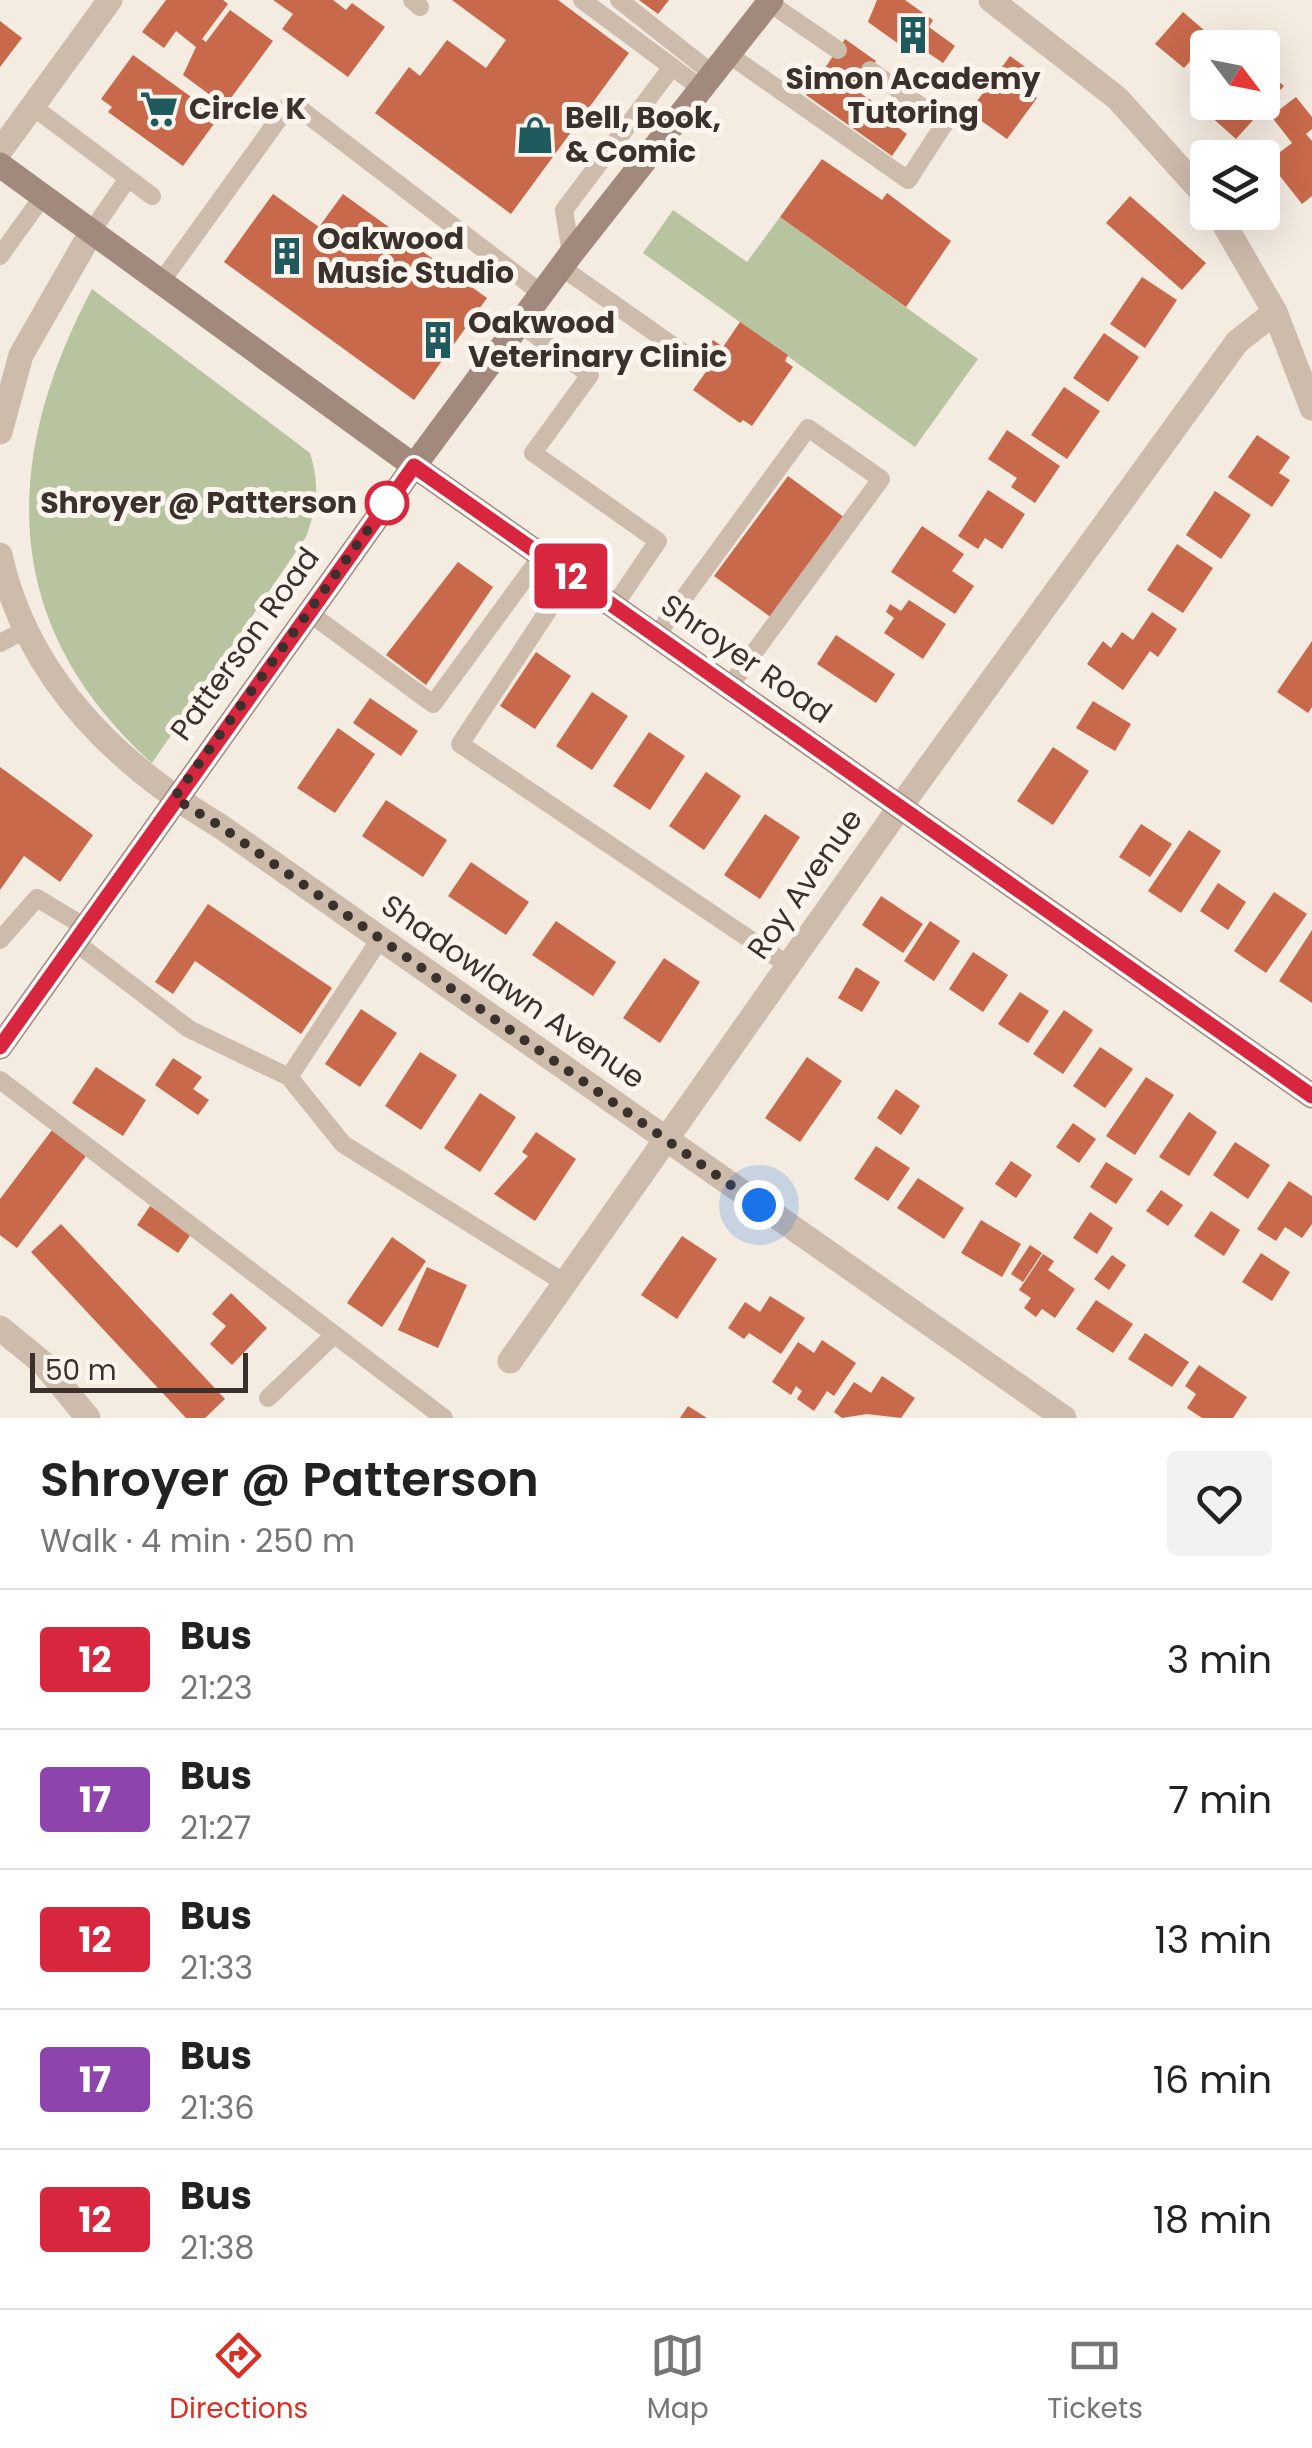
<!DOCTYPE html>
<html lang="en">
<head>
<meta charset="utf-8">
<style>
  :root { --surface:#fff; --page:#f2f2f2; --text:#222; --muted:#767676; --line:#e0e0e0; --accent:#d93025 }
  body { margin:0; font-family:Poppins,sans-serif; background:var(--page); color:var(--text); height:100vh; display:flex; flex-direction:column; font-size:38px; white-space:nowrap }
  * { box-sizing:border-box; margin:0 }
  p { font-size:32px; color:var(--muted) }
  .icon { flex:none; width:55px; height:55px; fill:none; stroke:currentColor; stroke-width:2; stroke-linecap:round; stroke-linejoin:round }
  .map { position:relative; height:1418px; overflow:hidden }
  .drawer { display:flex; flex-direction:column; background:var(--surface); flex:1 }
  .drawer>* { flex:none }
  .badge { padding:0 20px; border-radius:8px; font-size:35px; line-height:65px }
  .needle { width:65px; rotate:122deg }
  .buttons { position:absolute; left:1190px; top:30px; display:grid; gap:20px }
  .buttons a { display:grid; place-items:center; width:90px; height:90px; border-radius:10px; background:var(--surface); box-shadow:0 10px 40px #0002; font-size:50px }
  .scale { position:absolute; left:30px; bottom:25px; width:218px; box-sizing:border-box; padding-left:10px; border:5px solid #3b302b; border-top:0; font-size:28px; line-height:35px; white-space:nowrap; color:#3b302b; -webkit-text-stroke:8px #fbf5ee; paint-order:stroke }
  .you { position:absolute; width:50px; height:50px; margin:-25px; border:8px solid #fff; border-radius:50%; background:#1a73e8; box-shadow:0 0 0 15px #1a73e833 }
  .map>.badge { position:absolute; translate:-50% -50%; box-shadow:0 0 0 5px #fff }
  .round { display:grid; place-items:center; flex:none; width:105px; height:105px; border-radius:10px; background:var(--page) }
  .overview { display:flex; align-items:center; justify-content:space-between; height:170px; padding:0 40px }
  h1 { font-size:48px; font-weight:600; line-height:75px }
  ul { padding:0; list-style:none }
  li { display:flex; align-items:center; gap:30px; height:140px; padding:0 40px; border-top:2px solid var(--line) }
  li div { flex:1 }
  li b { display:block; font-size:38px }
  li em { font-style:normal }
  li .badge { min-width:110px; font-weight:700; text-align:center }
  .tabs { display:flex; justify-content:space-around; align-items:center; height:140px; border-top:2px solid var(--line); background:var(--surface); font-size:28px; color:var(--muted) }
  .tabs a { display:grid; justify-items:center; gap:5px }
  .tabs .current { color:var(--accent) }
  .map>svg:first-child { display:block }
</style>
</head>
<body>
<div class="map">
<svg width="1312" height="1418" viewBox="0 0 1312 1418">
  <rect width="100%" height="100%" fill="#f4ebe1"/>
  <path fill="#b8c4a0" d="M673 210 747 262 780 217 978 359 915 447 643 253Z
    M92 289 310 453C320 485 317 506 306 537L152 763C0 626 0 462 92 289Z"/>
  <path fill="#c8694b" d="M166 0H223L228 4 202 39 206 42 230 10 273 41 225 106 183 75 196 47 176 31 164 48 142 32Z
    M273 0H333L346 10 352 3 385 27 348 77 282 29 293 14Z
    M452 0H558L629 53 511 214 375 113 409 67 420 76 447 40 486 68 506 40Z
    M639 0H669L658 14Z
    M877 0H905L933 20 929 27 955 46 943 63 915 44 910 52 868 22Z
    M1183 12 1212 37 1184 68 1155 44Z
    M0 21 22 38 0 67Z
    M845 39 876 61 856 90 882 108 878 113 907 134 892 156 806 95Z
    M133 55 219 117 183 166 108 112 112 107 101 99Z
    M1010 56 1039 77 1028 92 1037 98 1007 139 969 112Z
    M1262 67 1284 86 1236 139 1208 114 1218 102H1262Z
    M1296 97 1312 117V129L1306 134 1312 141V196L1302 204 1268 161 1292 143 1271 116Z
    M822 159 882 200 887 193 951 241 906 307 780 217Z
    M273 194 319 227 343 194 487 298 414 400 224 262Z
    M1130 196 1206 263 1182 290 1106 223Z
    M1142 277 1177 300 1145 348 1110 324Z
    M740 322 788 355 785 361 793 367 752 426 743 420 740 423 693 390 713 362 703 355 713 340 723 347Z
    M1104 333 1139 357 1108 402 1073 378Z
    M1064 387 1100 411 1067 459 1031 435Z
    M1007 430 1060 466 1035 503 1011 487 1017 478 988 459Z
    M1257 435 1290 457 1279 473 1290 480 1272 507 1228 477Z
    M788 476 845 518 772 618 714 576Z
    M988 490 1025 514 1002 549 985 538 978 549 958 536Z
    M1215 491 1251 515 1221 559 1186 535Z
    M922 526 964 554 952 571 974 586 955 614 891 572Z
    M1177 544 1213 568 1183 613 1147 590Z
    M458 562 493 587 426 685 386 655Z
    M909 600 946 624 923 659 884 633 894 618 886 612 890 604 901 611Z
    M1152 612 1177 629 1158 657 1150 651 1123 690 1087 664 1103 641 1111 648 1122 632 1133 640Z
    M836 635 895 674 876 703 817 664Z
    M1312 641V707L1308 713 1277 692Z
    M536 652 571 676 535 729 500 706Z
    M592 692 628 716 592 770 556 746Z
    M370 698 418 731 401 756 353 723Z
    M1093 701 1131 724 1115 751 1076 728Z
    M338 728 375 754 335 813 297 788Z
    M649 732 685 756 650 810 613 786Z
    M1053 747 1089 771 1053 825 1017 801Z
    M0 767 93 835 60 882 24 856 0 890Z
    M706 772 741 796 704 850 669 826Z
    M386 800 447 840 423 877 362 836Z
    M765 814 800 837 760 899 724 875Z
    M1141 824 1172 844 1150 877 1119 857Z
    M1189 830 1221 851 1181 913 1148 891Z
    M471 862 529 902 506 935 448 896Z
    M1218 883 1246 902 1228 930 1200 911Z
    M1274 892 1307 914 1266 973 1234 951Z
    M881 896 923 924 903 953 862 925Z
    M208 904 332 988 301 1034 195 961 173 994 155 982Z
    M556 921 616 962 593 996 532 955Z
    M930 921 960 941 934 981 904 961Z
    M1312 930V1003L1279 981Z
    M973 952 1008 975 983 1012 949 989Z
    M664 958 700 982 660 1043 623 1018Z
    M856 967 880 982 862 1012 838 998Z
    M1020 992 1049 1011 1028 1043 998 1024Z
    M361 1009 397 1033 360 1087 325 1064Z
    M1064 1010 1093 1030 1063 1074 1033 1054Z
    M1100 1047 1133 1069 1105 1108 1073 1086Z
    M420 1052 457 1075 421 1130 385 1106Z
    M807 1057 842 1081 800 1142 765 1118Z
    M173 1058 202 1077 193 1089 209 1100 198 1115 155 1085Z
    M96 1067 146 1100 123 1136 72 1103Z
    M1146 1077 1174 1095 1135 1155 1106 1136Z
    M896 1089 920 1106 901 1135 877 1118Z
    M480 1093 516 1117 480 1172 444 1148Z
    M1189 1112 1217 1132 1189 1176 1159 1157Z
    M1073 1123 1096 1139 1079 1163 1056 1147Z
    M52 1130 86 1156 17 1248 0 1235V1199Z
    M536 1132 576 1159 535 1221 494 1194 528 1156 522 1152Z
    M1235 1142 1270 1165 1248 1199 1213 1175Z
    M876 1146 910 1168 888 1201 854 1179Z
    M1011 1161 1032 1175 1016 1198 995 1184Z
    M1106 1162 1133 1179 1116 1204 1090 1187Z
    M918 1178 964 1208 944 1239 897 1208Z
    M1289 1181 1312 1196V1224L1302 1238 1285 1227 1276 1241 1257 1229Z
    M1161 1190 1183 1205 1168 1226 1146 1211Z
    M150 1206 191 1234 178 1253 137 1225Z
    M1211 1211 1240 1230 1224 1256 1194 1236Z
    M1090 1212 1113 1228 1097 1254 1073 1238Z
    M981 1220 1021 1244 1002 1277 961 1253Z
    M61 1224 225 1399 205 1418H186L31 1252Z
    M682 1236 717 1259 677 1319 641 1295Z
    M392 1237 426 1261 382 1327 347 1303Z
    M1030 1245 1042 1253 1023 1282 1011 1274Z
    M1261 1253 1290 1272 1272 1301 1242 1282Z
    M1043 1254 1054 1261 1048 1270 1075 1289 1055 1318 1042 1309 1036 1317 1024 1308 1031 1298 1019 1290Z
    M1112 1255 1126 1265 1109 1290 1094 1279Z
    M427 1267 467 1285 438 1348 398 1330Z
    M231 1293 267 1328 232 1365 210 1344 226 1326 212 1314Z
    M770 1296 805 1318 781 1354 749 1333 744 1339 728 1328 745 1302 760 1312Z
    M1096 1300 1133 1324 1113 1353 1076 1329Z
    M1145 1333 1189 1362 1172 1387 1128 1359Z
    M822 1340 856 1363 834 1396 827 1391 814 1411 797 1399 802 1391 796 1386 791 1395 772 1382 798 1342 814 1353Z
    M1199 1365 1247 1397 1233 1418H1202L1187 1408 1196 1394 1185 1386Z
    M882 1376 915 1398 901 1418 867 1414 842 1418 834 1412 854 1382 871 1393Z
    M688 1406 707 1418H680Z"/>
  <g fill="none" stroke-linecap="round" stroke-linejoin="round">
    <path stroke="#cdbbac" stroke-width="18" d="M412 0 420 7
      M582 0 702 89
      M619 0 713 74
      M765 0 838 50
      M728 54 908 180 945 123 870 70
      M32 106 128 178 92 231
      M128 178 152 196
      M571 254 564 210 672 67
      M0 256 43 196
      M561 267 695 361
      M161 282 291 102 541 293
      M519 323 590 375 533 453 658 541 614 606
      M571 576 460 744 788 965
      M308 612 433 704 542 555
      M656 636 808 428 881 479 729 687
      M0 643 25 630
      M0 940 37 898 85 927
      M75 942 189 1029 289 1077 343 1144 565 1283
      M289 1077 380 939
      M0 1080 444 1418
      M268 1398 334 1335"/>
    <path stroke="#cdbbac" stroke-width="25" d="M991 0 1117 98 1208 199
      M0 151 110 0
      M1217 212 1275 312 1312 408
      M0 432 21 355 92 231
      M0 555C27 677 116 764 220 826L1064 1418
      M0 1328 44 1364 88 1418
      M510 1361 900 807 1237 342 1275 312"/>
    <path stroke="#a18a7d" stroke-width="25" d="M0 165 414 466 1312 1096
      M0 1047 414 466 571 254 771 0"/>
  </g>
  <g fill="none" stroke-linecap="round" stroke-linejoin="round">
    <g stroke="#fff" stroke-width="22">
      <path id="line" d="M0 1047 414 466 1312 1096"/>
    </g>
    <use href="#line" stroke="#d7263d" stroke-width="15"/>
    <path stroke="#3b302b" stroke-width="10" stroke-dasharray="0 18" d="M387 503 393 495 174 798 220 826 759 1205"/>
  </g>
  <defs>
    <g id="building-bare" transform="scale(3)"><path d="M-4-6H4V6H1V3H-1V6H-4ZM-2.5-4.3h1.7v1.8h-1.7ZM.8-4.3h1.7v1.8H.8ZM-2.5-1h1.7V.8h-1.7ZM.8-1h1.7V.8H.8Z" fill="#1f5a5e" stroke="#fbf5ee" stroke-width="2.5" paint-order="stroke"/></g>
    <g id="supermarket-bare" transform="scale(3)"><path d="M-6-5.5h2.5l.6 2H6L4.5 2H-2.5L-4.4-4H-6ZM-1.5 3.2a1.3 1.3 0 1 0 .1 0ZM3 3.2a1.3 1.3 0 1 0 .1 0Z" fill="#1f5a5e" stroke="#fbf5ee" stroke-width="2.5" paint-order="stroke"/></g>
    <g id="shop-bare" transform="scale(3)"><path d="M-5-2.5h2.3a2.7 3.5 0 0 1 5.4 0H5L5.5 6h-11ZM-1.5-2.5h3a1.5 2.3 0 0 0-3 0Z" fill="#1f5a5e" stroke="#fbf5ee" stroke-width="2.5" paint-order="stroke"/></g>
  </defs>
  <g fill-rule="evenodd">
    <use href="#building-bare" x="913" y="35"/>
    <use href="#supermarket-bare" x="159" y="109"/>
    <use href="#shop-bare" x="535" y="135"/>
    <use href="#building-bare" x="287" y="256"/>
    <use href="#building-bare" x="438" y="340"/>
  </g>
  <circle fill="#fff" stroke="#d7263d" stroke-width="5" cx="387" cy="503" r="20"/>
  <g text-anchor="middle" stroke-width="10" stroke-linejoin="round" paint-order="stroke">
    <g font-size="30" font-weight="bold" fill="#3b302b" stroke="#fbf5ee" text-anchor="start">
      <text x="913" y="89" text-anchor="middle">Simon Academy<tspan x="913" dy="34">Tutoring</tspan></text>
      <text x="189" y="119">Circle K</text>
      <text x="565" y="128">Bell, Book,<tspan x="565" dy="34">&amp; Comic</tspan></text>
      <text x="317" y="249">Oakwood<tspan x="317" dy="34">Music Studio</tspan></text>
      <text x="468" y="333">Oakwood<tspan x="468" dy="34">Veterinary Clinic</tspan></text>
    </g>
    <g font-size="30" font-weight="bold" fill="#3b302b" stroke="#fbf5ee" text-anchor="end">
      <text x="357" y="513">Shroyer @ Patterson</text>
    </g>
    <g font-size="30" fill="#3b302b" stroke="#fbf5ee">
      <text transform="translate(245 644) rotate(-54)" y="10">Patterson Road</text>
      <text transform="translate(746 659) rotate(35)" y="10">Shroyer Road</text>
      <text transform="translate(805 884) rotate(-55)" y="10">Roy Avenue</text>
      <text transform="translate(513 992) rotate(35)" y="10">Shadowlawn Avenue</text>
    </g>
  </g>
</svg>
<div class="buttons">
<a><svg class="needle" viewBox="-14 -14 28 28"><path d="M0-13l5 13h-10z" fill="#e53935"/><path d="M0 13l5-13h-10z" fill="#767676"/></svg></a>
<a><svg class="icon" aria-label="layers" viewBox="0 0 24 24"><path d="M12 4l9 5-9 5-9-5zM3 14l9 5 9-5"/></svg></a>
</div>
<div class="scale">50 m</div>
<div class="you" style="left:759px;top:1205px"></div>
<b class="badge" style="left:571px;top:576px;background:#d7263d;color:#fff">12</b>
</div>
<section class="drawer">
<div class="overview"><div><h1>Shroyer @ Patterson</h1><p>Walk · 4 min · 250 m</p></div><a class="round"><svg class="icon" aria-label="heart" viewBox="0 0 24 24"><path d="M12 20l-8-8c-3-5 5-10 8-4 3-6 11-1 8 4z"/></svg></a></div>
<ul>
<li><span class="badge" style="background:#d7263d;color:#fff">12</span><div><b>Bus</b><p>21:23</p></div><em>3 min</em></li>
<li><span class="badge" style="background:#8e44ad;color:#fff">17</span><div><b>Bus</b><p>21:27</p></div><em>7 min</em></li>
<li><span class="badge" style="background:#d7263d;color:#fff">12</span><div><b>Bus</b><p>21:33</p></div><em>13 min</em></li>
<li><span class="badge" style="background:#8e44ad;color:#fff">17</span><div><b>Bus</b><p>21:36</p></div><em>16 min</em></li>
<li><span class="badge" style="background:#d7263d;color:#fff">12</span><div><b>Bus</b><p>21:38</p></div><em>18 min</em></li>
</ul>
</section>
<nav class="tabs">
<a class="current"><svg class="icon" aria-label="directions" viewBox="0 0 24 24"><path d="M12 3l9 9-9 9-9-9zM9 14v-3h6M13 9l2 2-2 2"/></svg>Directions</a>
<a><svg class="icon" aria-label="map" viewBox="0 0 24 24"><path d="M3 6l6-2 6 2 6-2v14l-6 2-6-2-6 2zM9 4v14M15 6v14"/></svg>Map</a>
<a><svg class="icon" aria-label="tickets" viewBox="0 0 24 24"><path d="M3 7h18v10H3zM15 7v10"/></svg>Tickets</a>
</nav>
</body>
</html>
